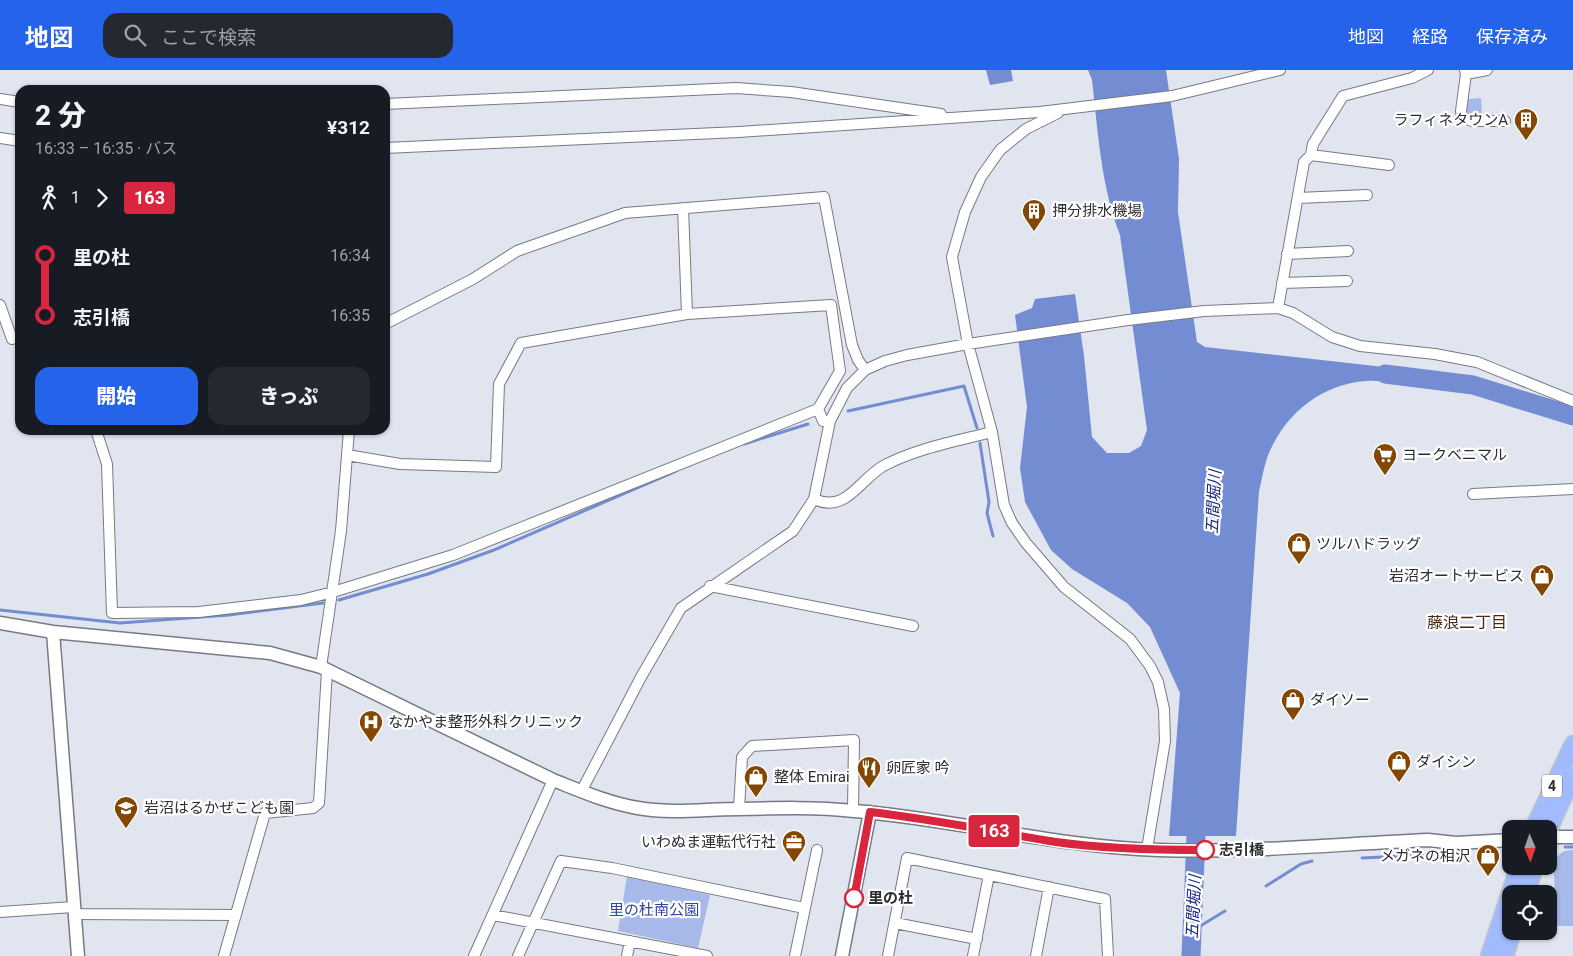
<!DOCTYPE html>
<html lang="ja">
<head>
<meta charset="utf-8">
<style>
  :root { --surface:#171b24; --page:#242831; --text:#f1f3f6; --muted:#9ea1a6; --accent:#2563eb }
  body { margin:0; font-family:Roboto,"Noto Sans JP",sans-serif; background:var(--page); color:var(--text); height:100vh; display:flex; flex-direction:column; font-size:19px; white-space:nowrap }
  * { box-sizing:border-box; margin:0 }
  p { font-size:16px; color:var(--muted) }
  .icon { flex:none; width:28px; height:28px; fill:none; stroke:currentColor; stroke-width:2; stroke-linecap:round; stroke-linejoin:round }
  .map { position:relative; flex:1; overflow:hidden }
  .drawer { position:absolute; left:15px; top:15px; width:375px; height:350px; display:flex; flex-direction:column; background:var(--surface); border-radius:15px; box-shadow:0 1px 4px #0004 }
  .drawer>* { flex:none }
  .badge { padding:0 10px; border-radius:4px; font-size:18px; line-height:32px }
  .needle { width:32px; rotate:178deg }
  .controls { position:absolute; left:1502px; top:750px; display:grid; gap:10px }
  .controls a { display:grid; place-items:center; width:55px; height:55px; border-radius:10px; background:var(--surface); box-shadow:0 1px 4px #0004; font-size:25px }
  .map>.badge { position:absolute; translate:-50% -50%; box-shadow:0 0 0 2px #fff }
  .legs { display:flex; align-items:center; gap:8px; height:55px; padding:0 20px; font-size:16px }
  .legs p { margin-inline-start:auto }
  .overview { display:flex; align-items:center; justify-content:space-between; height:85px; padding:0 20px }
  h1 { font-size:28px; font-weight:800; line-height:38px }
  .cta { display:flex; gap:10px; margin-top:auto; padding:10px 20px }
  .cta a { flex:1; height:58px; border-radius:15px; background:var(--accent); color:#fff; font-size:20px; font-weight:800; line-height:58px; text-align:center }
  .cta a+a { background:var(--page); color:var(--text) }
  ul { padding:0 20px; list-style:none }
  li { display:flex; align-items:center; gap:18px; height:60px; font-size:19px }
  li i { display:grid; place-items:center; width:8px; height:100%; margin:0 6px; background:currentColor }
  li i::after { content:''; width:12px; height:12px; margin:-6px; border:4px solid; border-radius:50%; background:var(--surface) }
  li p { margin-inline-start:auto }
  li:first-child i { background:linear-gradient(#0000 50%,currentColor 0) }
  li:last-child i { background:linear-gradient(currentColor 50%,#0000 0) }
  header { display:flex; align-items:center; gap:30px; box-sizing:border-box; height:70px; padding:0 25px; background:var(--accent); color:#fff }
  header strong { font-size:24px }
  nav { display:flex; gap:28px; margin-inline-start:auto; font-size:18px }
  .search { width:350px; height:45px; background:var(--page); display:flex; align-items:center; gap:12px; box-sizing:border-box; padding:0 18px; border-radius:15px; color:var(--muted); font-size:19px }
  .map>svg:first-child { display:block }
</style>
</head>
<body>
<header>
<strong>地図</strong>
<div class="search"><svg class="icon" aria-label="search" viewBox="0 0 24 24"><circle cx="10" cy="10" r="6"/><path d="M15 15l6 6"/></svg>ここで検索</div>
<nav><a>地図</a><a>経路</a><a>保存済み</a></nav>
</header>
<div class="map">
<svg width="1573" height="886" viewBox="0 0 1573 886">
  <rect width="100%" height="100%" fill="#e1e5ef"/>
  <path fill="#a7b9e8" d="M1481 28 1482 45H1471L1466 41 1468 29Z
    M1573 780V856H1557L1553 790 1564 781Z
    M627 806 710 825 698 878 618 861Z"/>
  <path fill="#748cd2" d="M986 0H1011L1013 11 990 15Z
    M1088 0H1166L1179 89 1178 142 1197 272 1205 277 1411 300 1409 314C1395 313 1380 310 1366 311 1322 314 1286 343 1269 383 1264 395 1262 409 1259 421L1236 766H1169L1180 623 1150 557 1127 533 1072 499 1051 480 1025 432 1020 398 1027 337 1015 245 1032 238 1035 229 1075 224 1084 286 1092 367 1107 383H1129L1141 376 1147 360 1120 165C1101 116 1098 62 1092 10Z"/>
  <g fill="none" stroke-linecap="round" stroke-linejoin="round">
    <path stroke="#748cd2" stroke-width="3" d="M848 341 964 316 977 358
      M980 373 989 432 987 443 993 466
      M744 374 808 354
      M339 530 428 504 494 480 676 401
      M0 540 120 553 229 545 323 533
      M1565 777H1573
      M1362 788 1424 785
      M1266 816 1301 794 1312 791
      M1192 861 1225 841"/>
    <path stroke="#748cd2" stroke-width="19" d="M1385 304 1473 315 1573 346
      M1191 886 1197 742"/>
    <g stroke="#777a83" stroke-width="12">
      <path id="minor" d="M1465 0 1466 4 1487 0
        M1466 4 1461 41 1462 47 1472 51H1505
        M0 29 20 32
        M385 34 736 18 791 22 941 44
        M1058 43 1026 59 1000 80 981 107 965 142 952 187 968 274 992 362 1004 435 1012 453 1026 473 1064 517 1130 569 1150 596 1158 612 1164 639 1165 671 1147 779
        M0 68 20 71
        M385 78 739 62 1040 42 1172 26 1280 0
        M1311 85 1389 95
        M1298 128 1367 125
        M683 138 687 244
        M1287 184 1348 181
        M1282 213 1347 211
        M0 235 12 269 20 266
        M1278 238 1304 92 1311 85 1313 74 1343 26 1412 8 1428 0
        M385 254 473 209 517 181 625 143 824 127 852 275 858 290 865 300
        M96 360 107 394 112 543 199 542 301 530 333 522 453 485 818 339 823 351H830
        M347 385 400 394 496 397 499 314 521 273 687 244 831 235 840 301 818 339
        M1473 424 1573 419
        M814 429C847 444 859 409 885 395 918 378 957 371 992 362
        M710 516 913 556
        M321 597 341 461 349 360
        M581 722 641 607 681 538 793 461 814 429 830 351 847 318 865 300 885 291 907 285 968 274 1128 250 1204 241 1278 238 1293 243 1332 267 1360 276 1435 284 1477 292 1573 331
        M739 739 742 687 752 676 854 670 853 740
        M0 842 73 837
        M75 844 236 845
        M493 845 707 886
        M895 853 977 869
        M224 886 265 743 313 738 319 733 327 601
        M474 886 553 710
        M518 886 561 791 612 798 804 838
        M627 886 630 871
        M795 886 817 780
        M888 886 907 788 1105 829 1108 886
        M973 886 989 805
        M1036 886 1049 817"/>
    </g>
    <g stroke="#777a83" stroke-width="15">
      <path id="tertiary" d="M0 553 53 562 270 583 321 597 553 710C581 721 608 733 638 738 672 744 705 739 739 739 777 738 816 737 854 741 956 749 1055 777 1158 780 1247 783 1338 774 1428 770L1456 773 1511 770
        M53 562 78 886
        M1549 767H1573
        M842 886 870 742"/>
    </g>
    <g stroke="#c4c4c5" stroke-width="19">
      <path id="trunk" d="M1533 759 1573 674
        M1549 759 1573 706
        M1526 824 1535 796
        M1489 886 1519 796
        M1505 886 1513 861"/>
    </g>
    <use href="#minor" stroke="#fff" stroke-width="10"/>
    <use href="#tertiary" stroke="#fff" stroke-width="12"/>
    <use href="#trunk" stroke="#a2bafe" stroke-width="16"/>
  </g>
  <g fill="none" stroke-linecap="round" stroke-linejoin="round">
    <g stroke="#fff" stroke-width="11">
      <path id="line-1" d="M854 828 870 742C933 749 994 762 1056 772 1105 779 1155 780 1205 780"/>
    </g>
    <use href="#line-1" stroke="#d7263d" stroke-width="8"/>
  </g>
  <defs>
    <g id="building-pin" transform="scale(1.25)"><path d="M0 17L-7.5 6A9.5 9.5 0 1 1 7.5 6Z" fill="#834603" stroke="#fff"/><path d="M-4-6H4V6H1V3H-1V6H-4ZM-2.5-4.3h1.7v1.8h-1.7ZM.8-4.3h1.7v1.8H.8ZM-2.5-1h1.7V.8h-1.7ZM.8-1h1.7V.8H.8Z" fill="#fff"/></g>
    <g id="supermarket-pin" transform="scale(1.25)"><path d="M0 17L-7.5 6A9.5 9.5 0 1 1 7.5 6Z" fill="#834603" stroke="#fff"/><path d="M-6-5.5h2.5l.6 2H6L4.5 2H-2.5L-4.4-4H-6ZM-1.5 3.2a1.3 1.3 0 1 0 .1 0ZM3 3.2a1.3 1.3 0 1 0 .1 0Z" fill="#fff"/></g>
    <g id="shop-pin" transform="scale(1.25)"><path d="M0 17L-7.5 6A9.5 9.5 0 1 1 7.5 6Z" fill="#834603" stroke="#fff"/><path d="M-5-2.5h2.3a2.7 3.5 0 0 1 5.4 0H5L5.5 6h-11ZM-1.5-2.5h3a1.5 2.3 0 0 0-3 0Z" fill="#fff"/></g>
    <g id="hospital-pin" transform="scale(1.25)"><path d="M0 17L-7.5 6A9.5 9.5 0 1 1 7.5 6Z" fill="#834603" stroke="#fff"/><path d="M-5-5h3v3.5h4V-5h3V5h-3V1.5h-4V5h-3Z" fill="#fff"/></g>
    <g id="restaurant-pin" transform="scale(1.25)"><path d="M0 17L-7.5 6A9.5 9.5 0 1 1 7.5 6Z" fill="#834603" stroke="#fff"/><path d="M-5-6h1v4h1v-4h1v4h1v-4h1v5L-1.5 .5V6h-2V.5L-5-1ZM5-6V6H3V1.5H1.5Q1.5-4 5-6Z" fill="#fff"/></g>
    <g id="school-pin" transform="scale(1.25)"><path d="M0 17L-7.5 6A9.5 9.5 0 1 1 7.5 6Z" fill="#834603" stroke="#fff"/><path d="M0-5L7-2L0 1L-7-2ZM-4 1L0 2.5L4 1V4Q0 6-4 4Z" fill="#fff"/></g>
    <g id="office-pin" transform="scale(1.25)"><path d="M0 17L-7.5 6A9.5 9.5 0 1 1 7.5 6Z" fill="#834603" stroke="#fff"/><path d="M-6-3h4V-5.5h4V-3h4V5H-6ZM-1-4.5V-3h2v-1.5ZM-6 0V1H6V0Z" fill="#fff"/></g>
  </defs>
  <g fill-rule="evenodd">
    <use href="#building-pin" x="1526" y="50"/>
    <use href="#building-pin" x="1034" y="141"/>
    <use href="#supermarket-pin" x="1385" y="385"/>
    <use href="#shop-pin" x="1299" y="474"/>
    <use href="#shop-pin" x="1542" y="506"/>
    <use href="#shop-pin" x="1293" y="630"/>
    <use href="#hospital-pin" x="371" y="652"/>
    <use href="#shop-pin" x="1399" y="692"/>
    <use href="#restaurant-pin" x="869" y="698"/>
    <use href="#shop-pin" x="756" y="707"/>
    <use href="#school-pin" x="126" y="738"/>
    <use href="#office-pin" x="794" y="772"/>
    <use href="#shop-pin" x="1488" y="786"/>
  </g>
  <g fill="#fff" stroke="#d7263d" stroke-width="2.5">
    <circle cx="1205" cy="780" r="9"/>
    <circle cx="854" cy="828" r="9"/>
  </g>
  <g text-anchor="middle" stroke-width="4.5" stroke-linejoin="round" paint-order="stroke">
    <rect fill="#fff" stroke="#6b6c6f" stroke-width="1" x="1542" y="704.5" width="20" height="23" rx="4"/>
    <g font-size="14" font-weight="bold" fill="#2c2d31">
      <text x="1552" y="721">4</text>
    </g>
    <g font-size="15" fill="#2c2d31" stroke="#fff" text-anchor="start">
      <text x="1508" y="55" text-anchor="end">ラフィネタウンA</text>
      <text x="1052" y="146">押分排水機場</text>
      <text x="1402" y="390">ヨークベニマル</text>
      <text x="1316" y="479">ツルハドラッグ</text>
      <text x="1524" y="511" text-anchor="end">岩沼オートサービス</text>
      <text x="1310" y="635">ダイソー</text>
      <text x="388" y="657">なかやま整形外科クリニック</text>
      <text x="1416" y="697">ダイシン</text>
      <text x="886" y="703">卵匠家 吟</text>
      <text x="774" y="712">整体 Emirai</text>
      <text x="144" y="743">岩沼はるかぜこども園</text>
      <text x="776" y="777" text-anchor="end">いわぬま運転代行社</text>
      <text x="1470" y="791" text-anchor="end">メガネの相沢</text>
    </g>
    <g font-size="15" font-weight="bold" fill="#2c2d31" stroke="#fff" text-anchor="start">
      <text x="1219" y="785">志引橋</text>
      <text x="868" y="833">里の杜</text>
    </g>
    <g font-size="15" fill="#2f4699" stroke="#fff">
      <text x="654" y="845">里の杜南公園</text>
    </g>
    <g font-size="16" font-style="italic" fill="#1c2e7f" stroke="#fff">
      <text transform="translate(1213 432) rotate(-87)" y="6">五間堀川</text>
      <text transform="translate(1193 837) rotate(-87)" y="6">五間堀川</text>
    </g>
    <g font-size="16" fill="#48290e" stroke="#fff">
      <text x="1467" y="558">藤浪二丁目</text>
    </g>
  </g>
</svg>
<div class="controls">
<a><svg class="needle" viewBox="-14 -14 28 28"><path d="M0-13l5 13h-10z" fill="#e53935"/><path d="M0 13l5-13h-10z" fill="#9ea1a6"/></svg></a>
<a><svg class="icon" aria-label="locate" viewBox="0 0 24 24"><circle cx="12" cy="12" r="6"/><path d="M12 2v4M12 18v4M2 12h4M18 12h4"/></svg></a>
</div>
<b class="badge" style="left:994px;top:761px;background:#d7263d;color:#fff">163</b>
<section class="drawer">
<div class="overview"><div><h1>2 分</h1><p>16:33 – 16:35 · バス</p></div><b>¥312</b></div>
<div class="legs"><svg class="icon" aria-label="walk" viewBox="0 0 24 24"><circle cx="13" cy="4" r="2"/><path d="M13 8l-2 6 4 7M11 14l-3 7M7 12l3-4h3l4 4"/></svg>1<svg class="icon" aria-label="forward" viewBox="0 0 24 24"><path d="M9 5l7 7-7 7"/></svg><b class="badge" style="background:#d7263d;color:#fff">163</b></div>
<ul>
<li><i style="color:#d7263d"></i><b>里の杜</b><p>16:34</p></li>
<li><i style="color:#d7263d"></i><b>志引橋</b><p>16:35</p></li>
</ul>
<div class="cta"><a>開始</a><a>きっぷ</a></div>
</section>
</div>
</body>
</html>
